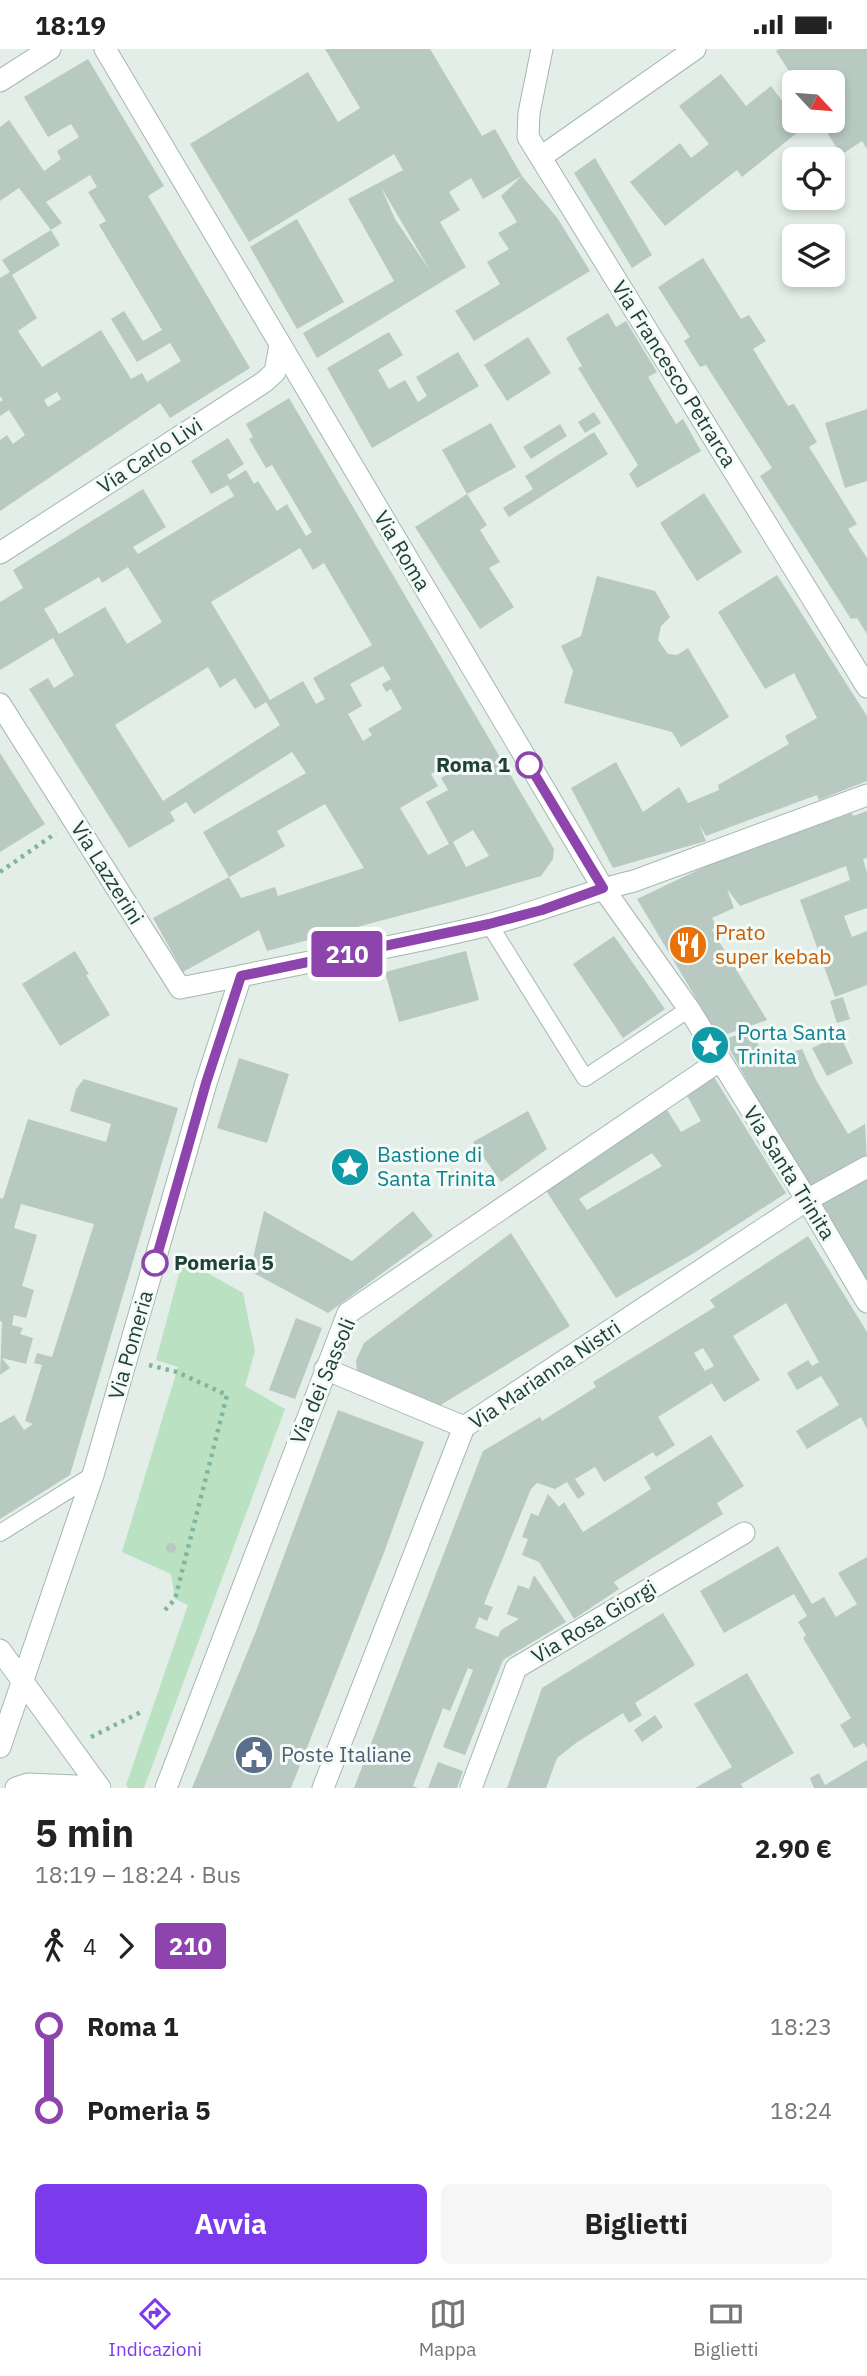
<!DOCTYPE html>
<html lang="it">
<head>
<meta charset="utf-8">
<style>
  :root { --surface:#fff; --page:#f6f6f6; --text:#222; --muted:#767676; --line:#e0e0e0; --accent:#7c3aed }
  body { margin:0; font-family:"IBM Plex Sans",sans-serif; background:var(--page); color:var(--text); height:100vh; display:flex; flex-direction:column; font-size:26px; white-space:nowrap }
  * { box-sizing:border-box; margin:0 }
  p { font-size:23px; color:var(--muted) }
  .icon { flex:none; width:38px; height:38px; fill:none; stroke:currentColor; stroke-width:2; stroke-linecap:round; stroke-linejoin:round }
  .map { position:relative; height:1739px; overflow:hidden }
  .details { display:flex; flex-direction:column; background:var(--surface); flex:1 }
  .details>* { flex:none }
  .badge { padding:0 14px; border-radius:5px; font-size:24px; line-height:46px }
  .needle { width:46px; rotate:116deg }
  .buttons { position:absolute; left:782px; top:21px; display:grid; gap:14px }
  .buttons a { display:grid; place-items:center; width:63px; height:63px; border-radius:10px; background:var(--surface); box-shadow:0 4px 10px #0003; font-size:35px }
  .map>.badge { position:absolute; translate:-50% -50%; box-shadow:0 0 0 4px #fff }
  .legs { display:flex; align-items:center; gap:10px; height:77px; padding:0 35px; font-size:23px }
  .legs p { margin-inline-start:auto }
  .headline { display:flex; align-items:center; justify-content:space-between; height:119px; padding:0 35px }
  h1 { font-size:38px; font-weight:700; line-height:52px }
  .primary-button { display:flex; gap:14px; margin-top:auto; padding:14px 35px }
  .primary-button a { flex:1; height:80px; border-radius:10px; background:var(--accent); color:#fff; font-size:28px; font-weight:700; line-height:80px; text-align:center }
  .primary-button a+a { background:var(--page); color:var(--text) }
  ul { padding:0 35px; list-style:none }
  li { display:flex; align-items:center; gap:24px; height:84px; font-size:26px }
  li i { display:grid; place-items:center; width:10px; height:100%; margin:0 9px; background:currentColor }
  li i::after { content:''; width:18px; height:18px; margin:-9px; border:5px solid; border-radius:50%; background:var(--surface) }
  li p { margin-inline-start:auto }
  li:first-child i { background:linear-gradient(#0000 50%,currentColor 0) }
  li:last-child i { background:linear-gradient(currentColor 50%,#0000 0) }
  .status { display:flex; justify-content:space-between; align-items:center; height:49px; padding:0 35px; background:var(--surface); direction:ltr }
  .status svg { height:19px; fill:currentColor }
  .tab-bar { display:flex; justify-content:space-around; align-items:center; height:98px; border-top:2px solid var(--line); background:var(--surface); font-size:19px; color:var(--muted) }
  .tab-bar a { display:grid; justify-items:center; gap:4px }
  .tab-bar .active { color:var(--accent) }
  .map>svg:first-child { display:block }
</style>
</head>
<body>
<div class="status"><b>18:19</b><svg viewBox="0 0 49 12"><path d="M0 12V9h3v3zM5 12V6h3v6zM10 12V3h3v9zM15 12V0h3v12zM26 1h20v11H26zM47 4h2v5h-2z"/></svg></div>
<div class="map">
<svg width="867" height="1739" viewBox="0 0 867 1739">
  <rect width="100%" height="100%" fill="#e3eee8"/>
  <path fill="#b9e1c2" d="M183 1210 243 1244 255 1302 245 1337 285 1360 144 1739H128L126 1736 188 1556 175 1550 171 1525 122 1503 178 1318 156 1311Z"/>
  <path fill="#b7c9c1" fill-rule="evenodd" d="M325 0H430L482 87 495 80 522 127 558 170 590 222 474 292 455 262 500 235 487 213 509 200 498 184 517 173 501 147 522 127 483 150 471 129 449 143 460 161 440 173 466 218 317 309 303 284 394 232 348 150 403 121 394 105 249 193 190 95 308 23 338 73 360 59ZM381 138 431 223 395 170Z
    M779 0H867V100L862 92 841 106 820 72H833V33H796L776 2Z
    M88 10 164 137 148 147 250 319 170 369 160 354 0 462V391L7 386 13 395 25 386 9 361 0 367V353L3 351 0 347V229L10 223 2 211 51 181 60 196 12 226 37 269 18 282 42 318 101 281 131 330 142 324 147 333 181 312 170 294 137 313 111 270 124 262 143 292 162 281 99 176 106 172 88 143 97 138 90 126 46 153 62 174 51 181 19 139 0 152V78L9 71 44 122 61 110 57 102 79 88 71 75 48 88 24 48ZM57 343 61 350 48 358 44 351Z
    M721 25 746 57 771 37 794 68V72H797L803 79 742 128 737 121 665 177 630 133 680 94 691 109 709 95 679 57Z
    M595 109 652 206 632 219 574 124Z
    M297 170 344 253 297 280 250 198Z
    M703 209 741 270 749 266 766 292 753 300 788 357 794 355 817 393 809 398 857 475 848 480 867 509V585L857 569 851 570 760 427 772 419 706 316 700 318 684 292 690 288 658 238Z
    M608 264 616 278 626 272 657 323 648 328 676 375 683 370 701 402 637 439 629 425 638 416 578 319 582 317 566 289Z
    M389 283 403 306 378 321 389 340 405 331 418 353 427 347 416 328 458 303 479 337 372 399 327 319Z
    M528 288 551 324 507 352 484 316Z
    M289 349 554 800 553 810 541 827 455 852 267 902 259 881 183 923 153 869 229 828 241 849 275 838 278 847 364 819 325 755 277 782 285 797 229 828 203 783 306 724 292 703 194 765 186 753 170 763 175 772 129 799 29 640 48 629 54 639 74 626 53 589 0 621V553L23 539 13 521 143 440 166 478 133 498 138 505 234 447 228 436 211 445 191 412 228 389 244 415 227 426 230 431 246 421 254 435 258 432 277 462 287 455 306 487 312 483 272 416 266 419 249 390 253 388 246 375ZM300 499 313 521 324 514 372 596 313 629 325 650 316 655 303 632 270 651 211 553ZM128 518 162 573 127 595 105 558 59 585 44 560 99 528 102 534ZM383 617 391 630 382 635 386 643 391 640 402 660 368 680 372 686 363 692 348 665 362 657 350 635ZM208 618 220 639 235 629 255 660 266 653 280 676 163 752 115 676ZM446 716 450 724 441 729 448 741 426 753 449 795 428 806 400 759 438 737 431 725ZM473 781 489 807 466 818 453 793Z
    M867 360V432L845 439 825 374Z
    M594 363 601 374 585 384 578 373Z
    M491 374 516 418 467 445 442 401Z
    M560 375 567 387 531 410 523 398Z
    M594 383 608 405 509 468 503 459 533 440 525 427Z
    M704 444 742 503 697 532 660 474Z
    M467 445 487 476 480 481 500 513 489 519 514 558 480 580 415 478Z
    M777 526 867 667V732L819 751 817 746 706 787 699 775 706 792 613 819 571 739 616 713 643 763 679 738 688 754 719 741 718 736 789 695 785 687 817 669 794 624 765 640 718 563Z
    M597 527 655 542 670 568 661 577 658 591 668 605 677 606 688 599 729 668 681 698 672 683 564 654 573 622 561 597 581 587Z
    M0 704 45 775 0 803Z
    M867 762V809L863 810 867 824V859L844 867 852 888 867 882V936L835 948 800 851 850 831 846 817 740 857 727 840 734 859 712 869 716 876 712 881 767 971 719 988 637 850 721 810 852 764 853 767Z
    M614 887 665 960 623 989 573 915Z
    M75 902 89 925 86 926 110 966 60 997 22 935Z
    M466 902 479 951 399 973 385 923Z
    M843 948 850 970 837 974 830 952Z
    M751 982 766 1011 802 1000 816 1031 848 1085 865 1075 867 1113 813 1141 776 1084 724 990Z
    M840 986 853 1014 827 1027 812 999Z
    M239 1009 289 1025 267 1094 217 1079Z
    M712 1025 786 1144 694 1204 616 1249 545 1140 664 1056 681 1083 701 1072 685 1043ZM652 1104 662 1117 587 1161 579 1150Z
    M84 1030 178 1059 70 1426 0 1470V1374L14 1366 24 1381 33 1375 25 1372 42 1316 34 1314 37 1304 52 1308 94 1175 21 1155 14 1179 37 1186 22 1237 34 1241 26 1269 14 1266 12 1276 23 1279 20 1285 33 1289 26 1315 2 1309 10 1319 0 1326 2 1273 0 1272V1149L3 1150 28 1070 106 1093 111 1075 70 1062 76 1040Z
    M528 1062 547 1100 501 1133 473 1093Z
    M867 1128V1231L821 1155Z
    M264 1162 352 1212 413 1162 433 1187 328 1264 250 1222Z
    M511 1184 570 1277 439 1357 357 1326 356 1311 364 1294Z
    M808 1187 867 1283V1380L861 1368 807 1400 796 1382 839 1356 821 1327 797 1341 787 1324 808 1311 812 1317 819 1313 786 1254 733 1287 760 1331 724 1353 712 1334 658 1368 675 1396 656 1408 653 1403 604 1433 595 1418 575 1430 585 1445 578 1450 567 1433 555 1440 537 1434 531 1440 484 1555 493 1558 487 1572 479 1568 475 1579 498 1588 501 1581 519 1570 507 1565 518 1536 529 1540 534 1526 566 1573 503 1611 465 1706 443 1698 473 1621 468 1619 450 1662 443 1659 413 1737 418 1739H354L483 1402 540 1368 542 1372 596 1338 593 1333 715 1258 710 1251ZM703 1299 714 1317 705 1322 694 1304Z
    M296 1269 322 1279 295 1350 269 1341Z
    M338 1361 424 1393 385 1501 291 1739H192L256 1582Z
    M711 1386 744 1437 717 1454 723 1465 614 1533 619 1540 574 1570 539 1513 522 1506 528 1490 522 1488 531 1464 538 1467 548 1445 559 1458 564 1453 583 1483 651 1440 644 1428Z
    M166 1499a5 5 0 1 1 10 0a5 5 0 1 1-10 0Z
    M778 1497 812 1555 824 1548 836 1568 857 1555 838 1524 867 1508V1699L864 1694 854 1699 840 1676 851 1669 803 1589 806 1586 798 1573 807 1567 794 1545 724 1584 700 1542Z
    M663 1564 695 1616 635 1654 642 1666 629 1674 623 1664 576 1694 557 1709 546 1739H507L542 1639Z
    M747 1624 794 1704 741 1735 743 1739H695L732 1718 694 1655Z
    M655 1666 663 1678 642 1693 634 1681Z
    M867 1711V1739H814L810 1729 819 1724 825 1736Z
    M438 1713 463 1722 457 1739H428Z"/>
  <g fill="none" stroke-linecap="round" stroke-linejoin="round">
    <g stroke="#a5b7af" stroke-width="18">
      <path id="service" d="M489 875 585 1029 689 960
        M0 1484 93 1426"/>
    </g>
    <g stroke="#a5b7af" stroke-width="23">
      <path id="minor" d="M542 0 529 64 528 88 867 638
        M0 32 50 0
        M541 108 695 0
        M0 504 264 333 275 323 280 296
        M0 655 180 939 241 927
        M603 839 689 960 807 1151 867 1253
        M325 1320 464 1378
        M16 1739 28 1735 99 1738
        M166 1739 348 1264 719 1012
        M323 1739 464 1378 807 1151 867 1118
        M471 1739 516 1619 744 1484"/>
    </g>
    <g stroke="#a5b7af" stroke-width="23">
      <path id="tertiary" d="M105 0 603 839
        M0 1601 100 1739
        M0 1698 93 1426 206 1034 241 927C324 909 409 896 492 875 540 862 586 843 634 832L867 746"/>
    </g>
    <path stroke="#80b5a1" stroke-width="4.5" stroke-dasharray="3.5 5" stroke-linecap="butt" d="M0 823 56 784
      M149 1316 177 1323 227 1346 175 1550 165 1561
      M91 1688 141 1663"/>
    <use href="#service" stroke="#fff" stroke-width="16"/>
    <use href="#minor" stroke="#fff" stroke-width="21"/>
    <use href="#tertiary" stroke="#fff" stroke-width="21"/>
  </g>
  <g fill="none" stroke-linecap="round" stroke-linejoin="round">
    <g stroke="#fff" stroke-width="16">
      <path id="line-1" d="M155 1214 206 1034 241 927 489 875 542 861 603 839 529 716"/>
    </g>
    <use href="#line-1" stroke="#8e44ad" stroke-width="10"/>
  </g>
  <defs>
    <g id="restaurant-disc" transform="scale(2.0125)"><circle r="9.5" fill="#e8710a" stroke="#f4faf6"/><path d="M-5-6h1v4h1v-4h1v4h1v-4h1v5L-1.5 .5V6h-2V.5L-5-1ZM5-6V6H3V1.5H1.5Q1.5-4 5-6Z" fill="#fff"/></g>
    <g id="sight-disc" transform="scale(2.0125)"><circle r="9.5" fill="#0f9aa8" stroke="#f4faf6"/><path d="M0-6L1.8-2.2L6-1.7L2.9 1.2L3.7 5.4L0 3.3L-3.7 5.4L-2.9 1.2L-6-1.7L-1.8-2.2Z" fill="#fff"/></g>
    <g id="civic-disc" transform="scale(2.0125)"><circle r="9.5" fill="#5c6f8a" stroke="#f4faf6"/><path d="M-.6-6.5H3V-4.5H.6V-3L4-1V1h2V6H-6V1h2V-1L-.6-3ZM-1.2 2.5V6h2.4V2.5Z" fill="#fff"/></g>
  </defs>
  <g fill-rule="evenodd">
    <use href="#restaurant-disc" x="688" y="896"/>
    <use href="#sight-disc" x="710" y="996"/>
    <use href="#sight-disc" x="350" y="1118"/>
    <use href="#civic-disc" x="254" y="1706"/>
  </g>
  <g fill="#fff" stroke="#8e44ad" stroke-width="3.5">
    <circle cx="529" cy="716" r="12"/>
    <circle cx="155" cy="1214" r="12"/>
  </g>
  <g text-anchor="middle" stroke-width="6" stroke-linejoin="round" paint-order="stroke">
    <g font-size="21" fill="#204137" stroke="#f4faf6">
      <text transform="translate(674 325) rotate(58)" y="7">Via Francesco Petrarca</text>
      <text transform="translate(150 407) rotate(-33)" y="7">Via Carlo Livi</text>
      <text transform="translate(402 502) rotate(59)" y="7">Via Roma</text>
      <text transform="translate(107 824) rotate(58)" y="7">Via Lazzerini</text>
      <text transform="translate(789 1124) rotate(58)" y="7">Via Santa Trinita</text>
      <text transform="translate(131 1296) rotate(-74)" y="7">Via Pomeria</text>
      <text transform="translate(545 1326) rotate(-34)" y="7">Via Marianna Nistri</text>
      <text transform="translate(323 1332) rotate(-67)" y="7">Via dei Sassoli</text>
      <text transform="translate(594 1573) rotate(-31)" y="7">Via Rosa Giorgi</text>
    </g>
    <g font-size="21" font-weight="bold" fill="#204137" stroke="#f4faf6" text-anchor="end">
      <text x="510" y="723">Roma 1</text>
      <text x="174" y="1221" text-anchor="start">Pomeria 5</text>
    </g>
    <g font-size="21" fill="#c56008" stroke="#f4faf6" text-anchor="start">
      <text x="715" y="891">Prato<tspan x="715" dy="24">super kebab</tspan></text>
    </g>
    <g font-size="21" fill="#0d838f" stroke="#f4faf6" text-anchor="start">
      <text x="737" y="991">Porta Santa<tspan x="737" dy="24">Trinita</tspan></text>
      <text x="377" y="1113">Bastione di<tspan x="377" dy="24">Santa Trinita</tspan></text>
    </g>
    <g font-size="21" fill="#4e5e75" stroke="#f4faf6" text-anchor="start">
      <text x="281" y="1713">Poste Italiane</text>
    </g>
  </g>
</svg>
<div class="buttons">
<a><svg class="needle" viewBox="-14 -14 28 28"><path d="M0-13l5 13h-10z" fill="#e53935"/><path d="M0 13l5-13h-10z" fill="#767676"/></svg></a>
<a><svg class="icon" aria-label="locate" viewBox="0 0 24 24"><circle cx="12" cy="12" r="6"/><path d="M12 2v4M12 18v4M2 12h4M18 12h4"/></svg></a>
<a><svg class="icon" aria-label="layers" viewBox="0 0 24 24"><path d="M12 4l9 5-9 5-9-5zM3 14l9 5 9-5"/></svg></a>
</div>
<b class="badge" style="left:347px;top:905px;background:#8e44ad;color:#fff">210</b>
</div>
<section class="details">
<div class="headline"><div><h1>5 min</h1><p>18:19 – 18:24 · Bus</p></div><b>2.90 €</b></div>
<div class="legs"><svg class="icon" aria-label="walk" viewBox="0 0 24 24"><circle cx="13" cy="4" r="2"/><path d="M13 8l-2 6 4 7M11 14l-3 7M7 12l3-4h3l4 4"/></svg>4<svg class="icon" aria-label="forward" viewBox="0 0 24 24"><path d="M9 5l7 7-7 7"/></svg><b class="badge" style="background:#8e44ad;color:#fff">210</b></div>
<ul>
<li><i style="color:#8e44ad"></i><b>Roma 1</b><p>18:23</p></li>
<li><i style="color:#8e44ad"></i><b>Pomeria 5</b><p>18:24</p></li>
</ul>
<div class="primary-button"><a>Avvia</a><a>Biglietti</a></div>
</section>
<nav class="tab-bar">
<a class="active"><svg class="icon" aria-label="directions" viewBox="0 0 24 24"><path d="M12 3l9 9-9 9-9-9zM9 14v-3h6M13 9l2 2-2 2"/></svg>Indicazioni</a>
<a><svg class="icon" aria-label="map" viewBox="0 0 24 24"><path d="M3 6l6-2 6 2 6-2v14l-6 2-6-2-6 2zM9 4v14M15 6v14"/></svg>Mappa</a>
<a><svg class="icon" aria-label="tickets" viewBox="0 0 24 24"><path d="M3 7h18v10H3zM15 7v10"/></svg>Biglietti</a>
</nav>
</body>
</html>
